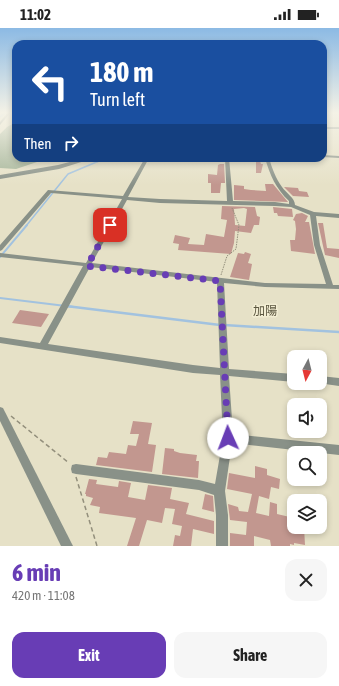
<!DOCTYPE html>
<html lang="en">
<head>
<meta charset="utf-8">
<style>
  :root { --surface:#fff; --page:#f6f6f6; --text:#222; --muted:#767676; --accent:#683db5 }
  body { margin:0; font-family:"Asap Condensed","Noto Sans JP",sans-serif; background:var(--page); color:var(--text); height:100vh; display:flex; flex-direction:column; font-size:15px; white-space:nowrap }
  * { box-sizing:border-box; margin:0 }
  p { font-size:13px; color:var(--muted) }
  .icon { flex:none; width:22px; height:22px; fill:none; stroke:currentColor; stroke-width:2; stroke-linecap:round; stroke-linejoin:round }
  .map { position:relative; height:518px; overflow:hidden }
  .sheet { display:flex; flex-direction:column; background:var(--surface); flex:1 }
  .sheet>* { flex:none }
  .guide { position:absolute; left:12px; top:12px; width:315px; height:122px; border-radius:12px; box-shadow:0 2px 6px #0003; background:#1a4fa0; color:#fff; overflow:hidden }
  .needle { width:26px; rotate:187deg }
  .tools { position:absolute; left:287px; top:322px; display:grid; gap:8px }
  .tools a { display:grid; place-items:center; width:40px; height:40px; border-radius:8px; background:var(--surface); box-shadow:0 2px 6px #0003; font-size:20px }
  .pin { position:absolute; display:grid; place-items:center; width:34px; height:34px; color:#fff; margin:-17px; border-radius:8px; box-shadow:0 2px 6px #0006 }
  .me { position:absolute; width:44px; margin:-22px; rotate:358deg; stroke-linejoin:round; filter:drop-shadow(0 0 3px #0008) }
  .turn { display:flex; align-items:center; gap:14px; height:84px; padding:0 12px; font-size:18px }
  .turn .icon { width:52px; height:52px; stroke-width:2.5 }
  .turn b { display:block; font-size:28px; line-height:34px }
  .then { display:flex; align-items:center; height:38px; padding:0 12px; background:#0003; gap:8px; font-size:15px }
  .round { display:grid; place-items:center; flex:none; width:42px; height:42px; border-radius:12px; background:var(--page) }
  .headline { display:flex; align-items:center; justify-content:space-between; height:68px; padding:0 12px }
  h1 { font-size:24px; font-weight:700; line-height:30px; color:var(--accent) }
  .primary-button { display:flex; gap:8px; margin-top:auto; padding:8px 12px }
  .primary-button a { flex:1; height:46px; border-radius:12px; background:var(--accent); color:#fff; font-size:16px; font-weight:700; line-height:46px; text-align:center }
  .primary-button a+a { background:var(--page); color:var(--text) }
  .status { display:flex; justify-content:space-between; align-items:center; height:28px; padding:0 20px; background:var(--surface); direction:ltr }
  .status svg { height:11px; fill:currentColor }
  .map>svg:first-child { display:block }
  .green { fill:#a4b498 }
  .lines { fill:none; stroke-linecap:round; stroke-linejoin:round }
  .stream-far3 { stroke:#a2c2df; stroke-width:1 }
  .stream-far2 { stroke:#a2c2df; stroke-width:1.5 }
  .stream-far1 { stroke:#a2c2df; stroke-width:2 }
  .stream { stroke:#a2c2df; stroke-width:2.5 }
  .river { fill:#a2c2df; fill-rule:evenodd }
  .building { fill:#c2978f; fill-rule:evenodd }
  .path-far1 { stroke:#938f7c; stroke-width:1; stroke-dasharray:1.5 1; stroke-linecap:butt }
  .path { stroke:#938f7c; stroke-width:1.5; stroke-dasharray:4.5 3; stroke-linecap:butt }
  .minor { fill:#899188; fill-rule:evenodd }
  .tertiary { fill:#899188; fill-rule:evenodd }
  .route { stroke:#683db5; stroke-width:7; stroke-dasharray:0 12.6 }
  .labels { text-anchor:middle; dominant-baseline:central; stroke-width:3; stroke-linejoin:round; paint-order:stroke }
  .quarter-label { font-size:12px; fill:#5b5640; stroke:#f3eed4 }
</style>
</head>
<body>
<div class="status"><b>11:02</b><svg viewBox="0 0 49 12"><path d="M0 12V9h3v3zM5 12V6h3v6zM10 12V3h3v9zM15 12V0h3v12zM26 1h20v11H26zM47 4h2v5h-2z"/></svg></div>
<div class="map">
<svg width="339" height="518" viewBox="0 0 339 518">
  <rect width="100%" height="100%" fill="#e6e1c7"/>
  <!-- green -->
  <path class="green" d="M16 94V130H49L16 141 0 140V106L7 99Z"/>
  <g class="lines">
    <!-- stream-far3 -->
    <path class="stream-far3" d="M97 134 107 130"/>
    <!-- stream-far2 -->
    <path class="stream-far2" d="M26 198 68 146 99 133"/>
    <!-- stream-far1 -->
    <g class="stream-far1">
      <path d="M0 229 27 197"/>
      <path d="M0 270 74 279"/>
    </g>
    <!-- stream -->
    <g class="stream">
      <path d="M66 278 220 297"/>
      <path d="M224 297 339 304"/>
    </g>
    <!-- river -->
    <path class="river" d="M8 84 0 90 1 84Z"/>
  </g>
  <!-- building -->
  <g class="building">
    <path d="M256 130H259L261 136H263L261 145H256Z"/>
    <path d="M220 136H224L225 155H221L220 165H211V155H208V146L217 147 218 137Z"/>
    <path d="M265 156H273L288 174 234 172V157L244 158V161L251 162 266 163Z"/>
    <path d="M284 159 298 160 299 163 307 164 309 169 293 168Z"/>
    <path d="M222 178 255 179 257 188 260 189 259 197H254L251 205 235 203 234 215 231 226 178 222 179 216 173 215 175 207 190 210 188 216 204 217 206 206 224 209 227 192 221 191ZM244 180 247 181 245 198 235 197 234 181Z"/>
    <path d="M273 179 292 181 293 189 278 188 277 185H274Z"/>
    <path d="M302 185 308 188 305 194H309L315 226 291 223 290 212H295L296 201 295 193 293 192 296 186Z"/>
    <path d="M318 195H323L327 220 339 221V230L325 227Z"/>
    <path d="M245 224 251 226 248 235 252 236 249 252 230 249 238 225 244 226Z"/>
    <path d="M20 282 49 286 41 299 12 295Z"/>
    <path d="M133 393 152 395 148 416 156 417 152 444 96 437 98 429 107 430 109 424 126 426 128 417 136 418 139 406H130Z"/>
    <path d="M165 420 174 421V423L180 425 197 427 196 433H199L198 450 162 446Z"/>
    <path d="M255 438 267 441V447L280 451 279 461 271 459 269 471 259 468 256 485 269 488 270 474 277 476V486L294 490V499H304L305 517 294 515V517L290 516V518H271L270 512 254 508V518H230V505L246 507 247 494 230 492 228 476 238 479 239 483 248 484 252 466 227 461 229 445 255 450Z"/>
    <path d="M89 451 97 452 96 456 118 459 119 453 131 455 128 469 145 472 148 457 172 460 170 471 189 475 186 486 214 493V506L193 501 191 518H173L175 507 180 508 182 498 172 496 175 481 165 480 162 495 147 492 139 518H127L136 490 99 485 100 479 90 477 93 470 86 468V466H85Z"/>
    <path d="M205 466 213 468 214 484 202 481Z"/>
  </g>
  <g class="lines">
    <!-- path-far1 -->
    <path class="path-far1" d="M221 247 227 228 236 221 239 197 232 180"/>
    <!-- path -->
    <g class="path">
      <path d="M11 388 69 435"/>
      <path d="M76 449 97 518"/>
    </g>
    <!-- minor -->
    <g class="minor">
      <path d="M8 84H11L0 97V94Z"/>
      <path d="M323 127 339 128V130L323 129Z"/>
      <path d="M145 130H149L128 169 160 171 227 173 225 130H229L233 173 275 174 289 176V173C276 161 270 147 265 130H269C272 140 276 151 282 159 286 165 295 170 295 177L314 184 339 186V190L316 188 320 217 333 257H339V261L265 259 224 255 229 341 294 346V354L229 348 233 406 339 417V427L232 415 225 463 228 487V518H216V487L214 467 199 462 76 446 72 445 71 441 72 437 76 436 199 452 215 456 223 410 220 347 193 345 0 315V309L40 315 83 238 0 229V225L86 235 122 171 51 165 2 222 0 223V217L48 162 123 168ZM127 172 160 175 275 178 291 179 310 187 314 217 326 256 265 255 92 235ZM90 239 217 254 220 340 193 337 48 316Z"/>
      <path d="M320 348 339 350V358L318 355H320Z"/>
      <path d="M0 379 3 380 73 518H61L0 393Z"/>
    </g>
    <!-- tertiary -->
    <g class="tertiary">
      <rect x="323" y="99" width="16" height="2"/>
      <path d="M85 130H94L59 141 0 151V147L58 137Z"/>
    </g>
  </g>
  <!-- sky -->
  <linearGradient id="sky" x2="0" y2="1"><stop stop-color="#8cbae4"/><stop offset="0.54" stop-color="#f4f2e6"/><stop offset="1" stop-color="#f4f2e6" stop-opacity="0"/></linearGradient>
  <rect width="339" height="157" fill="url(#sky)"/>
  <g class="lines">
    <!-- route -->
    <path class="route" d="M110 197 87 238 220 253 228 410"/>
  </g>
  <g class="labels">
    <!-- quarter labels -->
    <g class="quarter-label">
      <text x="265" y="283">加陽</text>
    </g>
  </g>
</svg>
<div class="tools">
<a><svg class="needle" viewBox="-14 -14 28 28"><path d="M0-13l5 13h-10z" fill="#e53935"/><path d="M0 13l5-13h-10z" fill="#767676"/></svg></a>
<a><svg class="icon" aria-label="sound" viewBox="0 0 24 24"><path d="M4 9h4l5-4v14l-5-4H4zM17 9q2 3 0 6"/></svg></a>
<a><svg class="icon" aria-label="search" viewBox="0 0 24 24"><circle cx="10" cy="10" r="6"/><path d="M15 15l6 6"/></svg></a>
<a><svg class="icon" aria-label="layers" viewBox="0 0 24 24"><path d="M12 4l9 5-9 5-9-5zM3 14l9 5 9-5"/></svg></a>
</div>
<div class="pin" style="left:110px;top:197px;background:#d93025"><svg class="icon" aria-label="arrive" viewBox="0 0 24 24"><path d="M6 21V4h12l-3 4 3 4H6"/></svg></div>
<svg class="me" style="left:228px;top:410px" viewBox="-20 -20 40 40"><circle r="19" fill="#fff"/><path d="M0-13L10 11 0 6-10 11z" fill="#683db5"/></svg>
<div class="guide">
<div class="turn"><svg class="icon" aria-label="left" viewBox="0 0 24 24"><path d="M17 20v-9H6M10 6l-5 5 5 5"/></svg><div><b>180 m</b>Turn left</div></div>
<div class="then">Then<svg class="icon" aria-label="right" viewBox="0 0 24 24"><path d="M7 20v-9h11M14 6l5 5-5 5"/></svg></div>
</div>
</div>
<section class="sheet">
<div class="headline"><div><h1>6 min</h1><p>420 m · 11:08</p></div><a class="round"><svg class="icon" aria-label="close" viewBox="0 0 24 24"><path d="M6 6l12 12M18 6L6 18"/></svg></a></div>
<div class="primary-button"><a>Exit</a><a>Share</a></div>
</section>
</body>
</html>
